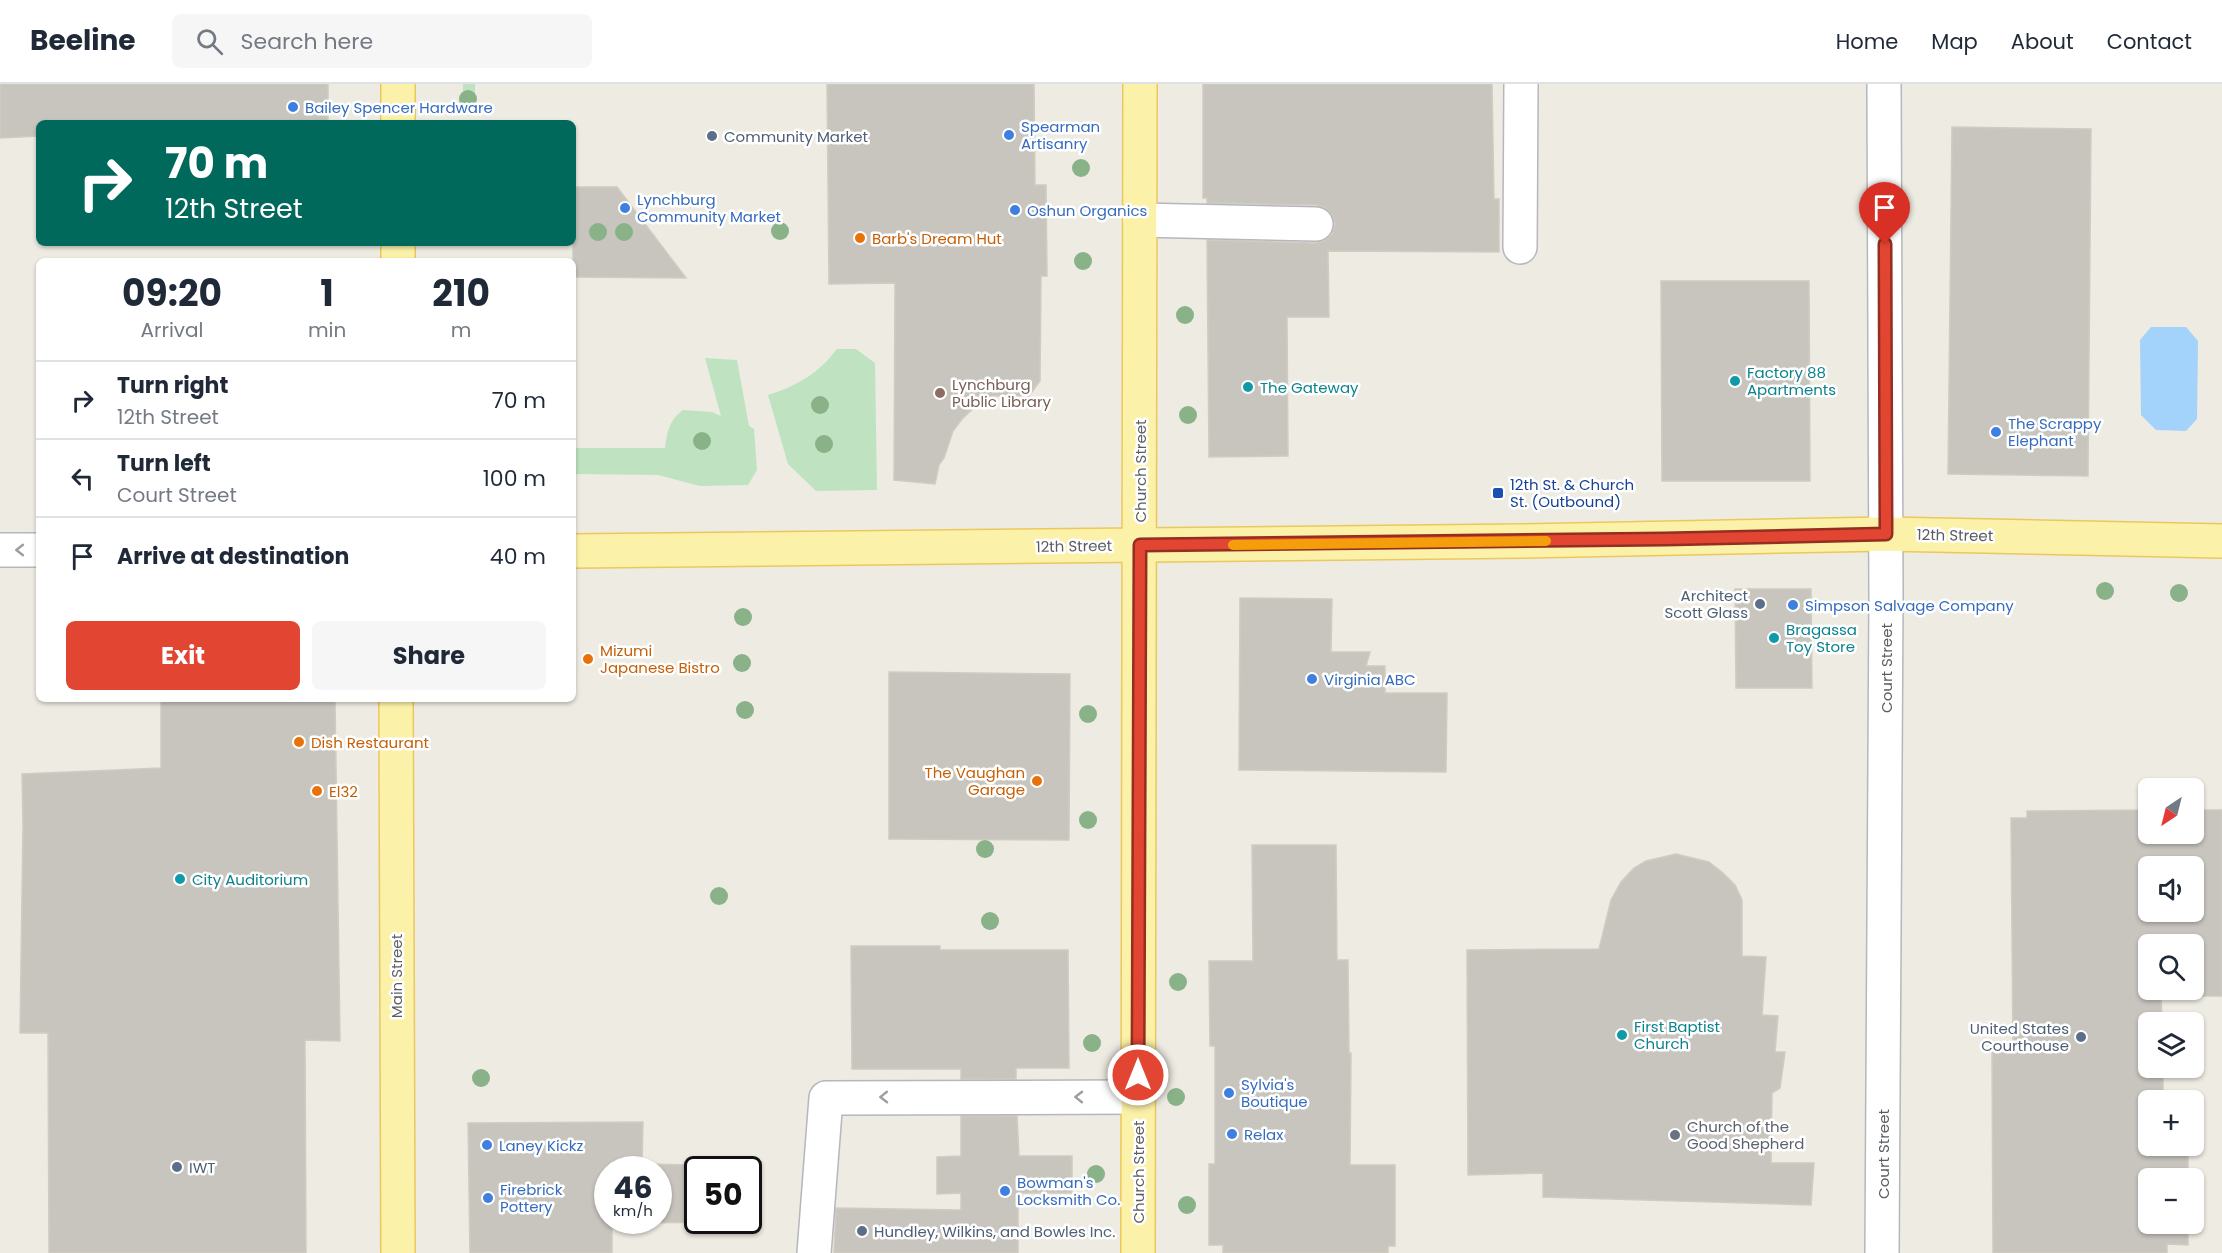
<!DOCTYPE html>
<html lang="en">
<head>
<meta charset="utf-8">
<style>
  :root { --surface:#fff; --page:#f6f6f7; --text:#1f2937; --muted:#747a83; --line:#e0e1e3; --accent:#e24633 }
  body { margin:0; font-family:Poppins,sans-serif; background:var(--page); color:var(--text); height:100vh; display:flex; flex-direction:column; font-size:22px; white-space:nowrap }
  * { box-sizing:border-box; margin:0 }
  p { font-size:20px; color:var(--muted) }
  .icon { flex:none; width:33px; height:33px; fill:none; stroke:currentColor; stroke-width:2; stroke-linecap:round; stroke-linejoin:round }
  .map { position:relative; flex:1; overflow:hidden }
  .details { position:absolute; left:36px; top:174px; width:540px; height:444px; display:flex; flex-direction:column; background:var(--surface); border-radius:9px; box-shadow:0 2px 4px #0004 }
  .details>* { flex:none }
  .guide { position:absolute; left:36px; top:36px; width:540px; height:126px; border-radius:9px; box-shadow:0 2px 4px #0004; background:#00695c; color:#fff; overflow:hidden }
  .needle { width:39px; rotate:215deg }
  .controls { position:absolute; left:2138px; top:694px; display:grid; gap:12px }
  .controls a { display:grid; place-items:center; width:66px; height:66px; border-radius:9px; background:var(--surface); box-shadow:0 2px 4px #0004; font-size:30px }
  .speed { position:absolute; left:594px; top:1072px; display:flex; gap:12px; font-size:30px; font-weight:700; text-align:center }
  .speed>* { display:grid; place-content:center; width:78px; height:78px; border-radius:50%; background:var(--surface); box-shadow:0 2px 4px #0004; line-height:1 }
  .speed small { font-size:15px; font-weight:400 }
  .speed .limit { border:3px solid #111; border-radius:9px; background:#fff; color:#111 }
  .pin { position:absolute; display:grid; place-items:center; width:51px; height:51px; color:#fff; margin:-62px -26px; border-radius:50% 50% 50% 0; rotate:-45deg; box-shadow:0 0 6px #0007 }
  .pin .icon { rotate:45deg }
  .me { position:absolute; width:66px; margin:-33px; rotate:0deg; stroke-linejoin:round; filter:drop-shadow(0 0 4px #0008) }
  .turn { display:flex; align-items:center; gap:21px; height:126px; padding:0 30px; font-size:27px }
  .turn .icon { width:78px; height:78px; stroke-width:2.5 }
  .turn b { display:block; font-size:42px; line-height:51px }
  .eta { display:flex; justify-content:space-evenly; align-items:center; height:102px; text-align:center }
  .eta b { font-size:36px; font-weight:700; line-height:42px }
  .primary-button { display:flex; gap:12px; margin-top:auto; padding:12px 30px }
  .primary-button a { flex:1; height:69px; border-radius:9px; background:var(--accent); color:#fff; font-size:24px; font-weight:700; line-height:69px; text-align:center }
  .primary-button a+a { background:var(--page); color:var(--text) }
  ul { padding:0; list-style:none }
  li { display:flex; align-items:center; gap:18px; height:78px; padding:0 30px; border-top:2px solid var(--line) }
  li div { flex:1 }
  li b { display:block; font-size:22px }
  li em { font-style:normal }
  header { display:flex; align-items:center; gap:36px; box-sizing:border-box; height:84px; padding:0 30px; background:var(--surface); border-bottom:2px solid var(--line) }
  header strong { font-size:28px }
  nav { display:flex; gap:33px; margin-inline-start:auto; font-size:21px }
  .search { width:420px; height:54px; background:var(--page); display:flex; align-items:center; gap:15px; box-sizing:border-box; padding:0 21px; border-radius:9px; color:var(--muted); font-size:22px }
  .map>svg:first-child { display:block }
  .green { fill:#bfe3c0 }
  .water { fill:#a3d2fb }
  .building { fill:#c8c5bf; stroke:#d1ccc1; stroke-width:1.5; fill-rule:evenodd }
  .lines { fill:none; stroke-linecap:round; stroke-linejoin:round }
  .minor-casing { stroke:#b5b7bc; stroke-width:36 }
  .major-casing { stroke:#ebc85c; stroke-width:36 }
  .minor { stroke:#fff; stroke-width:33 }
  .major { stroke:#fcf1a8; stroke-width:33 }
  .tree { fill:#89b288 }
  .oneway { stroke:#9c9ea1 }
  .route-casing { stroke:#932e21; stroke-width:15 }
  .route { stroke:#e24633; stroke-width:10 }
  .slow { stroke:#f59e0b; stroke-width:10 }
  .shop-dot { fill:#3f7fe0; stroke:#fff; stroke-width:2 }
  .service-dot { fill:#5c6f8a; stroke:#fff; stroke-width:2 }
  .food-dot { fill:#e8710a; stroke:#fff; stroke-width:2 }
  .culture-dot { fill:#0f9aa8; stroke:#fff; stroke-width:2 }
  .education-dot { fill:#8d6e63; stroke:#fff; stroke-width:2 }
  .transit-dot { fill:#1a4fb4; stroke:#fff; stroke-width:2 }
  .worship-dot { fill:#6b7280; stroke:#fff; stroke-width:2 }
  .labels { text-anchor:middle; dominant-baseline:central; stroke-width:5; stroke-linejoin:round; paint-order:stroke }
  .shop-label { font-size:15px; fill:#366cbe; stroke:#fff; text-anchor:start }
  .service-label { font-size:15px; fill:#4e5e75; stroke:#fff; text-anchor:start }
  .food-label { font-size:15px; fill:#c56008; stroke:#fff; text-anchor:start }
  .culture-label { font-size:15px; fill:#0d838f; stroke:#fff; text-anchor:start }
  .education-label { font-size:15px; fill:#785e54; stroke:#fff; text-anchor:start }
  .street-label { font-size:15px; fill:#5a5e62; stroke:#fff }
  .transit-label { font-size:15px; fill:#164399; stroke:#fff; text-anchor:start }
  .worship-label { font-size:15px; fill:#5b616d; stroke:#fff; text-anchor:start }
</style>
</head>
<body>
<header>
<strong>Beeline</strong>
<div class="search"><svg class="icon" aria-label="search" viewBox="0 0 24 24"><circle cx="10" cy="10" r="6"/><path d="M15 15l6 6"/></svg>Search here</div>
<nav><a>Home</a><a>Map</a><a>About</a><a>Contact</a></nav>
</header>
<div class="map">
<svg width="2222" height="1169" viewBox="0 0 2222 1169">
  <rect width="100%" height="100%" fill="#edebe2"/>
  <!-- green -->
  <g class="green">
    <rect x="463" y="0" width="12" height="20"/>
    <path d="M837 265H856L875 279 877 406 816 407 788 380 768 311C797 302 819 289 837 265Z"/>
    <path d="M705 274 737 276 749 342 754 345 757 386 748 401 700 402 658 391 573 390V364H665C667 349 669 336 683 326L712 328 721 332Z"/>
  </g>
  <!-- water -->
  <path class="water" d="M2151 243H2186L2198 257 2197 335 2186 347 2156 346 2141 331 2140 256Z"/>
  <!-- building -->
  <g class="building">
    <path d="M0 0H328V39H39V52L0 54Z"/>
    <path d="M827 0H1034L1035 101H1046L1047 192H1041L1040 297 1029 312H994L981 317 962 335 953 347 944 374 939 381 935 400 894 396 895 199 829 200Z"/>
    <path d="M1203 0H1492L1494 115H1499V168L1328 167 1329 233H1287L1288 372 1209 373 1207 156 1316 159 1325 156 1332 150 1335 140 1332 131 1325 124 1317 121 1207 119V114H1203Z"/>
    <path d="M1952 43 2091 45 2088 392 1948 390Z"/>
    <path d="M573 103H617L686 194 573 193Z"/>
    <path d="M1661 197H1809L1810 397H1662Z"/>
    <path d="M1735 505H1811L1812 604H1736Z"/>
    <path d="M1240 514 1332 515 1331 568H1370L1366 582H1385V609H1447L1446 688 1239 686Z"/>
    <path d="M889 588 1070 590 1069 756 889 755Z"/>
    <path d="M161 615H335L340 957 305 956 306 1169H49L48 949H20L23 742 22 690 161 684Z"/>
    <path d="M2148 726V750H2193V726H2222V912H2161L2162 939H2148V984H2163V1017H2148V1062H2188V1095H2148V1140H2188V1161L2167 1160V1169H1993L1992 967H2013L2011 734H2027V727ZM2148 783H2193V828H2148ZM2148 861H2193V906H2148Z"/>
    <path d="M1252 761H1336L1337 876H1348L1349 969H1351L1350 1081H1395V1162H1388V1169H1223V1161H1209V1080H1215V962H1210L1209 877H1253Z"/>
    <path d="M1676 770 1709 778 1723 789 1735 801 1742 816V872L1766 873 1762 931 1778 932 1775 968H1785L1780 1004 1772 1009 1771 1079H1814L1811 1121 1543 1113V1089L1468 1091 1467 866 1599 865 1611 816 1621 798 1634 784 1646 777Z"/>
    <path d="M851 862H940V866H1068L1069 984H1016V995H961V985H852Z"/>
    <path d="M961 1032H1017L1019 1072H1072V1109H1018V1169H834L836 1124 961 1126V1109L937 1110V1073L961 1072Z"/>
    <path d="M643 1038 642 1080 743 1082V1086H698V1137L744 1138 612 1139V1169H470L468 1039ZM608 1086H658V1137H608Z"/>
  </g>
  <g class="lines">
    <defs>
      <g id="minor">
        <path d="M1140 136 1316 140"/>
        <path d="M1520 163 1521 0"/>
        <path d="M0 466H39"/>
        <path d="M814 1169 826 1014 1138 1013"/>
        <path d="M1882 1169 1886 514 1884 0"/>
      </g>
      <g id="major">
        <path d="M398 0V39"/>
        <path d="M398 159V177"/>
        <path d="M573 467 1523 457 1886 450 2222 457"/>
        <path d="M396 615 398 1169"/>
        <path d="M1138 1169 1140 0"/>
      </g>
    </defs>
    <!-- minor casing -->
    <use href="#minor" class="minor-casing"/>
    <!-- major casing -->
    <use href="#major" class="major-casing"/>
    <!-- minor -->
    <use href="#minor" class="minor"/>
    <!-- major -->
    <use href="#major" class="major"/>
  </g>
  <!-- trees -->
  <g class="tree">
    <circle cx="468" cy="15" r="9"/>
    <circle cx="1081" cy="84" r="9"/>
    <circle cx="780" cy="147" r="9"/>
    <circle cx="598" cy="148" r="9"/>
    <circle cx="624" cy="148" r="9"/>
    <circle cx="1083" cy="177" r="9"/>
    <circle cx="1185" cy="231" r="9"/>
    <circle cx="820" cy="321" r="9"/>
    <circle cx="1188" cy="331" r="9"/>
    <circle cx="702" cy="357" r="9"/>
    <circle cx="824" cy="360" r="9"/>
    <circle cx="2105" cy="507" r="9"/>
    <circle cx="2179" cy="509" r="9"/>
    <circle cx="743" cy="533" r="9"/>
    <circle cx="742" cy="579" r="9"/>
    <circle cx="745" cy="626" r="9"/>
    <circle cx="1088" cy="630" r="9"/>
    <circle cx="1088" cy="736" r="9"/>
    <circle cx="985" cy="765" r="9"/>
    <circle cx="719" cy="812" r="9"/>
    <circle cx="990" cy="837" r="9"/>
    <circle cx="1178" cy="898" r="9"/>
    <circle cx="1092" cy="959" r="9"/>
    <circle cx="481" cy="994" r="9"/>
    <circle cx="1176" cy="1013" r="9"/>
    <circle cx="1096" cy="1090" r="9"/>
    <circle cx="1187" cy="1121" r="9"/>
  </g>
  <!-- one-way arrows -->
  <defs><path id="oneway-chevron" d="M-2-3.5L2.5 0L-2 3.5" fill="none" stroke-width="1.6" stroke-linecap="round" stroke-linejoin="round" transform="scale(1.5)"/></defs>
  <g class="oneway">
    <use href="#oneway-chevron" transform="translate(20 466) rotate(-180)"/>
    <use href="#oneway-chevron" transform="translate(884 1013) rotate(179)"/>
    <use href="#oneway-chevron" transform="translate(1079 1013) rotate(-179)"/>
  </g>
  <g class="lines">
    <defs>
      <path id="route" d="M1138 991 1140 461 1665 455 1886 450 1885 160"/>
    </defs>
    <!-- route casing -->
    <use href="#route" class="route-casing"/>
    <!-- route -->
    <use href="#route" class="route"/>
    <!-- slow -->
    <path class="slow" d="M1233 461 1546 457"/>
  </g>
  <!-- markers -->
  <g class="shop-dot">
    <circle cx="293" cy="23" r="6"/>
    <circle cx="1009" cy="51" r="6"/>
    <circle cx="625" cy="124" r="6"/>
    <circle cx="1015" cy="126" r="6"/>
    <circle cx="1996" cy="348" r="6"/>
    <circle cx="1793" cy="521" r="6"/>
    <circle cx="1312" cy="595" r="6"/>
    <circle cx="1229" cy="1009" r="6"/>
    <circle cx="1232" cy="1050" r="6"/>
    <circle cx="487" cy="1061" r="6"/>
    <circle cx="1005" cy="1107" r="6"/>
    <circle cx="488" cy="1114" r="6"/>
  </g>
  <g class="service-dot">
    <circle cx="712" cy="52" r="6"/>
    <circle cx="1760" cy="520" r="6"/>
    <circle cx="2081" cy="953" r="6"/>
    <circle cx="177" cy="1083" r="6"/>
    <circle cx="862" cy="1147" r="6"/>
  </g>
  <g class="food-dot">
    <circle cx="860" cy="154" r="6"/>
    <circle cx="588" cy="575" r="6"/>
    <circle cx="299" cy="658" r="6"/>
    <circle cx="1037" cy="697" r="6"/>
    <circle cx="317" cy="707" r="6"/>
  </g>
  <g class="culture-dot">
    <circle cx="1735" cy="297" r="6"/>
    <circle cx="1248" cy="303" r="6"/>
    <circle cx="1774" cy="554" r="6"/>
    <circle cx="180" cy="795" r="6"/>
    <circle cx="1622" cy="951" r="6"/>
  </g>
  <circle class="education-dot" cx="940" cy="309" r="6"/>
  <rect class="transit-dot" x="1492" y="403" width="12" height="12" rx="3"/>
  <circle class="worship-dot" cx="1675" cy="1051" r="6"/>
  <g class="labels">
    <!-- shop labels -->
    <g class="shop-label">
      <text x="305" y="23">Bailey Spencer Hardware</text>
      <text x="1021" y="42">Spearman<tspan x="1021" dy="17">Artisanry</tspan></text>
      <text x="637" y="115">Lynchburg<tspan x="637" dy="17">Community Market</tspan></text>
      <text x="1027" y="126">Oshun Organics</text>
      <text x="2008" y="339">The Scrappy<tspan x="2008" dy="17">Elephant</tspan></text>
      <text x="1805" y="521">Simpson Salvage Company</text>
      <text x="1324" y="595">Virginia ABC</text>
      <text x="1241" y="1000">Sylvia's<tspan x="1241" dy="17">Boutique</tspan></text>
      <text x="1244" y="1050">Relax</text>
      <text x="499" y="1061">Laney Kickz</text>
      <text x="1017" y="1098">Bowman's<tspan x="1017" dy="17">Locksmith Co.</tspan></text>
      <text x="500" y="1105">Firebrick<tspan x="500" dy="17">Pottery</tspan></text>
    </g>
    <!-- service labels -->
    <g class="service-label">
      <text x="724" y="52">Community Market</text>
      <text x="1748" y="511" text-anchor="end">Architect<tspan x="1748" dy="17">Scott Glass</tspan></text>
      <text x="2069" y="944" text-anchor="end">United States<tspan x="2069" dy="17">Courthouse</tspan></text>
      <text x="189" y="1083">IWT</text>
      <text x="874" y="1147">Hundley, Wilkins, and Bowles Inc.</text>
    </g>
    <!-- food labels -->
    <g class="food-label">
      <text x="872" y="154">Barb's Dream Hut</text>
      <text x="600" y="566">Mizumi<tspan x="600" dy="17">Japanese Bistro</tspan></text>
      <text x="311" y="658">Dish Restaurant</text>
      <text x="1025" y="688" text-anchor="end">The Vaughan<tspan x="1025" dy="17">Garage</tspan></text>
      <text x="329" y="707">El32</text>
    </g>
    <!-- culture labels -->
    <g class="culture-label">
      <text x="1747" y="288">Factory 88<tspan x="1747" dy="17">Apartments</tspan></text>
      <text x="1260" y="303">The Gateway</text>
      <text x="1786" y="545">Bragassa<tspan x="1786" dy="17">Toy Store</tspan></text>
      <text x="192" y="795">City Auditorium</text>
      <text x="1634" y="942">First Baptist<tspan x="1634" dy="17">Church</tspan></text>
    </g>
    <!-- education labels -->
    <g class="education-label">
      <text x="952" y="300">Lynchburg<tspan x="952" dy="17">Public Library</tspan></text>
    </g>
    <!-- street labels -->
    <g class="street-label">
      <text transform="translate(1140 387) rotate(-90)">Church Street</text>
      <text transform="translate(1955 451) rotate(1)">12th Street</text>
      <text transform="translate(1074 462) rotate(-1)">12th Street</text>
      <text transform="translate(1886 584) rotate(-90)">Court Street</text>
      <text transform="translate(396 892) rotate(-90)">Main Street</text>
      <text transform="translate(1883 1070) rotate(-90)">Court Street</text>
      <text transform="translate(1138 1088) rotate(-90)">Church Street</text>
    </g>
    <!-- transit labels -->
    <g class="transit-label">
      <text x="1510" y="400">12th St. &amp; Church<tspan x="1510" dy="17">St. (Outbound)</tspan></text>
    </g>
    <!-- worship labels -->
    <g class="worship-label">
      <text x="1687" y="1042">Church of the<tspan x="1687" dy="17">Good Shepherd</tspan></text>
    </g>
  </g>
</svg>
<div class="controls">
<a><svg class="needle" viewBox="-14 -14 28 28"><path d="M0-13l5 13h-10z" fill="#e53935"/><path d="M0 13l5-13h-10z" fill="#747a83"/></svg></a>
<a><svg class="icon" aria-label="sound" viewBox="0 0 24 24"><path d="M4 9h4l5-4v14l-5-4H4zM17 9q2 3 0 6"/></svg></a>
<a><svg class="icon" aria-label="search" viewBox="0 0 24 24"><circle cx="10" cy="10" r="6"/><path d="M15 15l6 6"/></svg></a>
<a><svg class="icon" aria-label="layers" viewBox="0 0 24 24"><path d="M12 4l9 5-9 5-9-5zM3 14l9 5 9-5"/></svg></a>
<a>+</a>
<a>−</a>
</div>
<div class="speed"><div>46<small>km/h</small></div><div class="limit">50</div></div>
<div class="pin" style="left:1885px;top:160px;background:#d93025"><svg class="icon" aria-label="arrive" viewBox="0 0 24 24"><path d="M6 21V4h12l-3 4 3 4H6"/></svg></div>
<svg class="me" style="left:1138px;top:991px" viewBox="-20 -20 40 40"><circle r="17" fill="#e24633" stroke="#fff" stroke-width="3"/><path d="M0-11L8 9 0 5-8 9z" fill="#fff"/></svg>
<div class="guide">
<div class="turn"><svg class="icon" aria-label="right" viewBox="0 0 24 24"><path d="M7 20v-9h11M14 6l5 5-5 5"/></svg><div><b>70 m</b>12th Street</div></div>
</div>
<section class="details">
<div class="eta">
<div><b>09:20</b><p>Arrival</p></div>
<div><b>1</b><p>min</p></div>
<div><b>210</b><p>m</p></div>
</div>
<ul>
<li><svg class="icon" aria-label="right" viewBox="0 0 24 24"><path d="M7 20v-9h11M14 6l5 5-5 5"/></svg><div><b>Turn right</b><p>12th Street</p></div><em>70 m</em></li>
<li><svg class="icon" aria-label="left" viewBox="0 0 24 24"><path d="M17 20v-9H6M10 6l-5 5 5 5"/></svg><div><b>Turn left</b><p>Court Street</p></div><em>100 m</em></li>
<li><svg class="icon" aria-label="arrive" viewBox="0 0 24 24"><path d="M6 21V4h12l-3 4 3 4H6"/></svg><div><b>Arrive at destination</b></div><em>40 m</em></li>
</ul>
<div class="primary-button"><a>Exit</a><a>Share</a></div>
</section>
</div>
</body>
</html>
